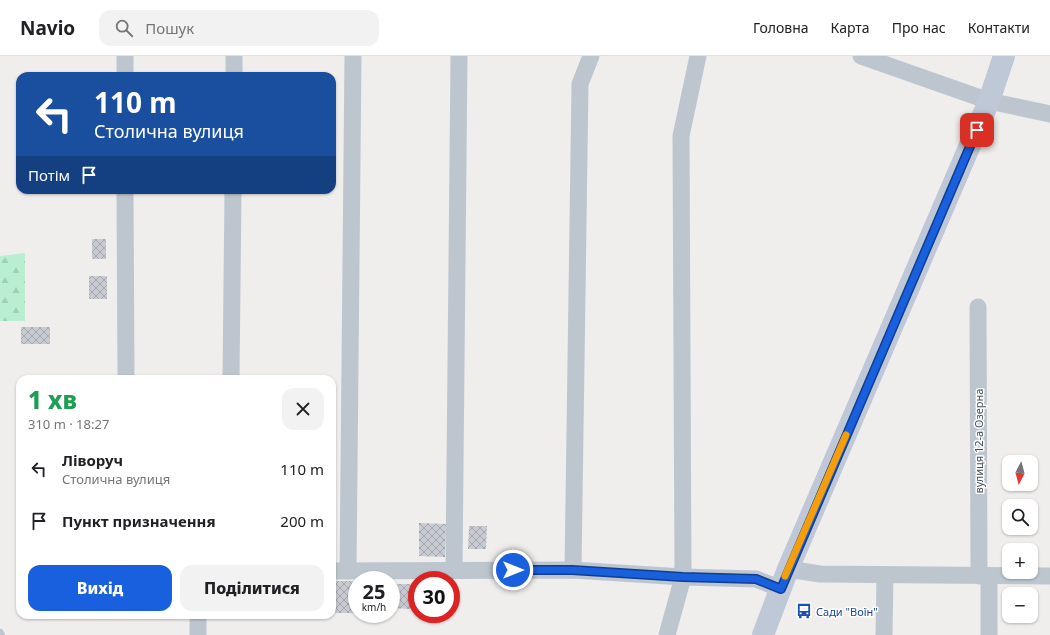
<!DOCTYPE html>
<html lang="uk">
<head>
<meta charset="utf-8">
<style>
  :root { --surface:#fff; --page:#f2f2f2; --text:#202124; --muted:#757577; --line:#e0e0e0; --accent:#1860de }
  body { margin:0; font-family:"Noto Sans",sans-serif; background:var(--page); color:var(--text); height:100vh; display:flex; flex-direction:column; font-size:15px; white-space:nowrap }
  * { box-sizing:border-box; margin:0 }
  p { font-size:13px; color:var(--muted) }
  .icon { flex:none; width:22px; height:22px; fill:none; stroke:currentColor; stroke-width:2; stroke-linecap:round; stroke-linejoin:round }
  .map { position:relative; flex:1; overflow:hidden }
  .panel { position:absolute; left:16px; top:319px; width:320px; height:244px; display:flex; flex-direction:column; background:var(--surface); border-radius:12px; box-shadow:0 1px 3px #0004 }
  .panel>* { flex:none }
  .hud { position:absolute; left:16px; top:16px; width:320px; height:122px; border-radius:12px; box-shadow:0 1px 3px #0004; background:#1a4fa0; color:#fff; overflow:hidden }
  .needle { width:26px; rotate:186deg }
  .buttons { position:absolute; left:1002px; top:399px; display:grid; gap:8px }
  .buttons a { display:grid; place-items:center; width:36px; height:36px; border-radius:8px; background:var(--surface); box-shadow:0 1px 3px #0004; font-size:20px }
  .speed { position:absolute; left:348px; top:515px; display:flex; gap:8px; font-size:20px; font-weight:700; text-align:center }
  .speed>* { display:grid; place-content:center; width:52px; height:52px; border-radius:50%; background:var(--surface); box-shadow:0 1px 3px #0004; line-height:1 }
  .speed small { font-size:10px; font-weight:400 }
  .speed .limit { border:6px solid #d22; background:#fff; color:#111 }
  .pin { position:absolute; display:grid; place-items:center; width:34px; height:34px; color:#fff; margin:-17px; border-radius:8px; box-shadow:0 2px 6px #0006 }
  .me { position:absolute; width:44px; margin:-22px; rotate:90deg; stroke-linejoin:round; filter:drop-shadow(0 0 3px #0008) }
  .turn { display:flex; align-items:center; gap:14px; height:84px; padding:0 12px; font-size:18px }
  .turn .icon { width:52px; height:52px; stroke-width:2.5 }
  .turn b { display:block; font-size:28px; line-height:34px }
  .then { display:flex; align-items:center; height:38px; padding:0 12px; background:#0003; gap:8px; font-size:15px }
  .round { display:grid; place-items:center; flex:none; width:42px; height:42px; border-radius:12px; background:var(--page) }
  .head { display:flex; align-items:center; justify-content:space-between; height:68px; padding:0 12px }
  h1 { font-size:24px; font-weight:800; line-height:30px; color:#1e9e55 }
  .cta { display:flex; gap:8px; margin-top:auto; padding:8px 12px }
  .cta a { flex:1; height:46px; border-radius:12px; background:var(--accent); color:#fff; font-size:16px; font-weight:800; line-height:46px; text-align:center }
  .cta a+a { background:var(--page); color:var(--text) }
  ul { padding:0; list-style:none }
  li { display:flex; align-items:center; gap:12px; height:52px; padding:0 12px }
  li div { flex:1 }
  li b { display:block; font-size:15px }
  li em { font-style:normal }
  header { display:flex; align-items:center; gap:24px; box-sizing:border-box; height:56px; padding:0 20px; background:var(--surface); border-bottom:1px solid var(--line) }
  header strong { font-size:19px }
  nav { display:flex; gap:22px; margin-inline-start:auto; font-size:14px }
  .search { width:280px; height:36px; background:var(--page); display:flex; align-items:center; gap:10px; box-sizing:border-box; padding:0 14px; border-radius:12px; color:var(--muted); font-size:15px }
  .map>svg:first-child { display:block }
  .forest { fill:url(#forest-firs) }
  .building { fill:url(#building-cross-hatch) }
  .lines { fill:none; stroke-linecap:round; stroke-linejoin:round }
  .service { stroke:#bdc6cf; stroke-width:8 }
  .minor { stroke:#bdc6cf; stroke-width:17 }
  .secondary { stroke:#bfc8d6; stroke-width:22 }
  .route-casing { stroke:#103e90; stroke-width:10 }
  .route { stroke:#1860de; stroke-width:7 }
  .slow { stroke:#f59e0b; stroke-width:7 }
  .labels { text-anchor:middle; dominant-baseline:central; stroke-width:3; stroke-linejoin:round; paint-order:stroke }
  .street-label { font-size:11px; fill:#454f5a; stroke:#fff }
  .transit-label { font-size:11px; fill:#164399; stroke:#fff; text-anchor:start }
</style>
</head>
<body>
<header>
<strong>Navio</strong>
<div class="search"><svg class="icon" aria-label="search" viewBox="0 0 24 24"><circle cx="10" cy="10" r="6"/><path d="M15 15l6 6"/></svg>Пошук</div>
<nav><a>Головна</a><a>Карта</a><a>Про нас</a><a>Контакти</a></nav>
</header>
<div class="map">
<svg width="1050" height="579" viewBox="0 0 1050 579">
  <defs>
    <pattern id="forest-firs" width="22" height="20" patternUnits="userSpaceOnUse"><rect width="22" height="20" fill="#baeed2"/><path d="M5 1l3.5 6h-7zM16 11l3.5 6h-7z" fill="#a1ceb7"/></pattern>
    <pattern id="building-cross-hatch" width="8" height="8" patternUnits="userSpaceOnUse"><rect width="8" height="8" fill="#c9cbd3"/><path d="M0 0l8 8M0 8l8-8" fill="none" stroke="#a5a7ae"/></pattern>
  </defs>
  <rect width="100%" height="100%" fill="#f0eded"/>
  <!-- forest -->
  <path class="forest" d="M25 197V265H0V200Z"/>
  <!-- building -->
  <g class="building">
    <rect x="92" y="183" width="14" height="20"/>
    <rect x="89" y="220" width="18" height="23"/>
    <rect x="21" y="271" width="29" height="17"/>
    <path d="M419 467 446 468 445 501 419 500Z"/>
    <path d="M469 470H487L486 493H468Z"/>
    <path d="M336 525H357V557H335Z"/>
    <path d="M392 528H411L410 553 391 552Z"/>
  </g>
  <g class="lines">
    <!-- service -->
    <path class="service" d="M0 577 1 579"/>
    <!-- minor -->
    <g class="minor">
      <path d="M125 0V20"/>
      <path d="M861 0 989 45 1050 58"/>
      <path d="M234 20V0"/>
      <path d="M125 134 126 323"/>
      <path d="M978 251 979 520"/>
      <path d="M231 323 233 134"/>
      <path d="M788 513 820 518 1050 520"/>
      <path d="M454 514 459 0"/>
      <path d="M573 514 580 28 591 0"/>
      <path d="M332 515 573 514 683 521 756 523 781 533"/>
      <path d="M348 515 353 0"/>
      <path d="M198 559V579"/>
      <path d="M667 579 683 521 681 80 698 0"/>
      <path d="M884 579 885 519"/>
      <path d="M989 579V521"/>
    </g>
    <!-- secondary -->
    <path class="secondary" d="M763 579 788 513 989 45 1004 0"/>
  </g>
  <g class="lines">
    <defs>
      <path id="route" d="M513 514H572L683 521 756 523 781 533 977 74"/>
    </defs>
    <!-- route casing -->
    <use href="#route" class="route-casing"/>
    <!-- route -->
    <use href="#route" class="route"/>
    <!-- slow -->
    <path class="slow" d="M785 520 846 379"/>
  </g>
  <!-- icons -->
  <defs>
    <symbol id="bus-bare" viewBox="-9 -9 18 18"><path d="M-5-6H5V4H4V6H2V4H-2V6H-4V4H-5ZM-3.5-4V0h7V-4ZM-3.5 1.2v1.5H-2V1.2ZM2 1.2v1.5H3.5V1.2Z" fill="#1a4fb4" stroke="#fff" stroke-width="2.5" paint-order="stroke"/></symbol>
  </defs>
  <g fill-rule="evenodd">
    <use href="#bus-bare" x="793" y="544" width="22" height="22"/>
  </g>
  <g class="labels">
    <!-- street labels -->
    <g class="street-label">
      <text transform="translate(978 385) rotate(-90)">вулиця 12-а Озерна</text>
    </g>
    <!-- transit labels -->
    <g class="transit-label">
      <text x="816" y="555">Сади "Воїн"</text>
    </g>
  </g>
</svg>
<div class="buttons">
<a><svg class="needle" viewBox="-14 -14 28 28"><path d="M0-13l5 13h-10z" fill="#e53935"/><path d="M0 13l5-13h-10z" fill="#757577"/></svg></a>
<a><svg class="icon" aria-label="search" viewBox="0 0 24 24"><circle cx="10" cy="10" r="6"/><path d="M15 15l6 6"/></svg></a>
<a>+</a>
<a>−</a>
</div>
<div class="speed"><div>25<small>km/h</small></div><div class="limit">30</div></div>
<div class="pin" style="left:977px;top:74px;background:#d93025"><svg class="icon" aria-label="arrive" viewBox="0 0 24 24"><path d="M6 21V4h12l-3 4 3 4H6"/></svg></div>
<svg class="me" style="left:513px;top:514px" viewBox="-20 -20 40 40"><circle r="17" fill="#1860de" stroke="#fff" stroke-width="3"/><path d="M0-11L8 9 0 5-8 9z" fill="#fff"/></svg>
<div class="hud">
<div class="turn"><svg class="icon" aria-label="left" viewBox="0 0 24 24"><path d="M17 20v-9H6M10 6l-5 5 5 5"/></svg><div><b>110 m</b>Столична вулиця</div></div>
<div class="then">Потім<svg class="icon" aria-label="arrive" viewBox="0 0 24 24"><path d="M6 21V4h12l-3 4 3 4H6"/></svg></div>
</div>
<section class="panel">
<div class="head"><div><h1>1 хв</h1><p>310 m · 18:27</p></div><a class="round"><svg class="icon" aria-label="close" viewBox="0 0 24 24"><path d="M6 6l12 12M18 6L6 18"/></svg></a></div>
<ul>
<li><svg class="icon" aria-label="left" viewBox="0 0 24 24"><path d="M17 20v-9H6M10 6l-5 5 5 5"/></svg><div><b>Ліворуч</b><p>Столична вулиця</p></div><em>110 m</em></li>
<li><svg class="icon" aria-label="arrive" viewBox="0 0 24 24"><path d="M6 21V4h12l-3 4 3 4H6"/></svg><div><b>Пункт призначення</b></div><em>200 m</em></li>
</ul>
<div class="cta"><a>Вихід</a><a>Поділитися</a></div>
</section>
</div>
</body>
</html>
